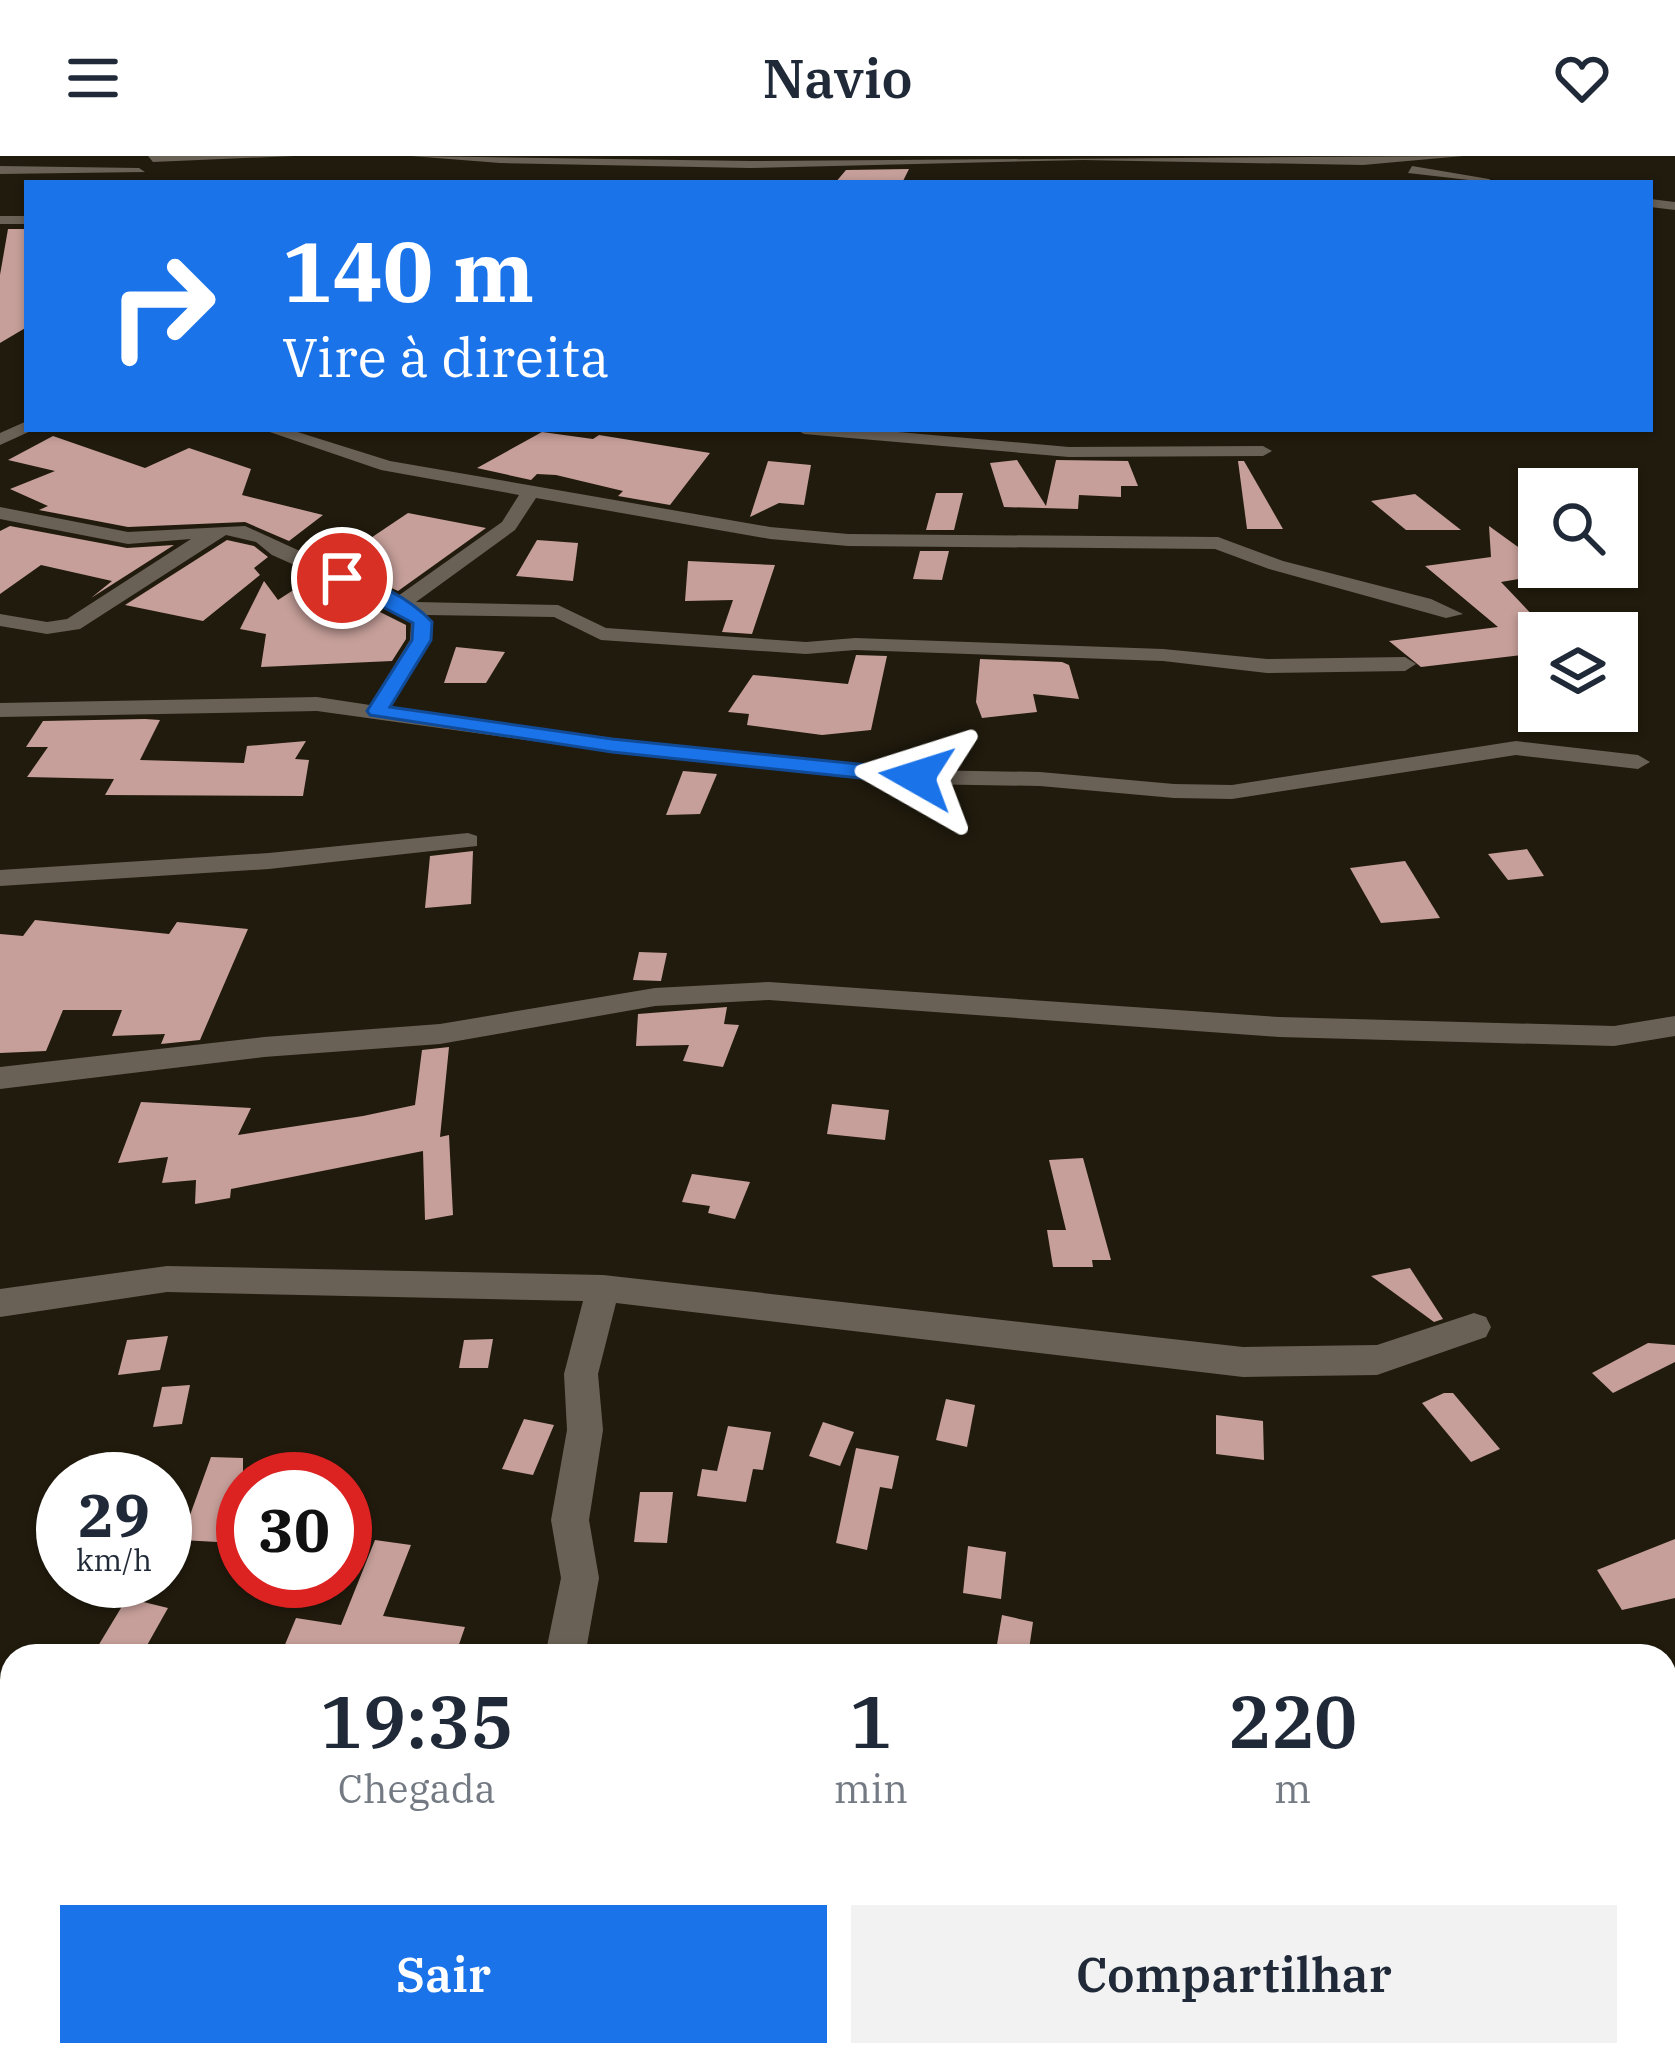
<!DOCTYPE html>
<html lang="pt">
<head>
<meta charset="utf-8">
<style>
  :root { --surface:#fff; --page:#f2f2f3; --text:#1f2937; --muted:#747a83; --accent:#1a73e8 }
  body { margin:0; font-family:"IBM Plex Serif",serif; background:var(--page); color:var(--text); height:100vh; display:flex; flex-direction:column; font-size:45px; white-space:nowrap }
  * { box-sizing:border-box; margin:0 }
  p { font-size:39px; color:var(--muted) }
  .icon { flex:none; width:66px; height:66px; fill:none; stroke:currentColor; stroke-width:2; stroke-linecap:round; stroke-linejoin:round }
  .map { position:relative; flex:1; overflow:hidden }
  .drawer { position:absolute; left:0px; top:1488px; width:1677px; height:423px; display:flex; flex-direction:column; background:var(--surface); border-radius:36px 36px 0 0; box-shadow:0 3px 9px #0004 }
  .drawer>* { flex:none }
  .guide { position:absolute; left:24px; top:24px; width:1629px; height:252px; border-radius:0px; box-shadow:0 3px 9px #0004; background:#1a73e8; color:#fff; overflow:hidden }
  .fabs { position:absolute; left:1518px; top:312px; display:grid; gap:24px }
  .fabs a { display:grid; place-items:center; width:120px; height:120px; border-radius:0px; background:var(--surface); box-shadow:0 3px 9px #0004; font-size:60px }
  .speed { position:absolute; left:36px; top:1296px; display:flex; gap:24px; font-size:60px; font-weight:700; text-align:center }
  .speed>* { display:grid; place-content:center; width:156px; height:156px; border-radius:50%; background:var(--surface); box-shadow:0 3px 9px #0004; line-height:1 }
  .speed small { font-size:30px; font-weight:400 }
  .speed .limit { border:18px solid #d22; background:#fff; color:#111 }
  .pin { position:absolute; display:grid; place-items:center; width:102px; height:102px; color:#fff; margin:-51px; border:6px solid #fff; border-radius:50%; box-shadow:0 3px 12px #0007 }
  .me { position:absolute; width:132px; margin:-66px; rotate:276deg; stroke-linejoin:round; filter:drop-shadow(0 0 9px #0008) }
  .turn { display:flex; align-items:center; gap:42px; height:252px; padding:0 60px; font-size:54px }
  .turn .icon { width:156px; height:156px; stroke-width:2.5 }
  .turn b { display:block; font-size:84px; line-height:102px }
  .eta { display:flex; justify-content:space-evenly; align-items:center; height:204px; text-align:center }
  .eta b { font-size:72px; font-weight:600; line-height:84px }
  .cta { display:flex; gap:24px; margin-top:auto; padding:24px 60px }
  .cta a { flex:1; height:138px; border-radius:0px; background:var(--accent); color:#fff; font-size:48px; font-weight:600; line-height:138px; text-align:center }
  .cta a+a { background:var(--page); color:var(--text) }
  header { display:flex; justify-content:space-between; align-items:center; height:156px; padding:0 60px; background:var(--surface); font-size:54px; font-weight:600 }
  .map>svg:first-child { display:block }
  .building { fill:#c69f9a }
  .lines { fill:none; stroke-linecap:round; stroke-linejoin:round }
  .street { fill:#6a6156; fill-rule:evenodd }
  .route { fill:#1a73e8; stroke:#114b97; stroke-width:3 }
</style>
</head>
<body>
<header><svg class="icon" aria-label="menu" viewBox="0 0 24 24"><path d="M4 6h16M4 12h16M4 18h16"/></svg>Navio<svg class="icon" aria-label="heart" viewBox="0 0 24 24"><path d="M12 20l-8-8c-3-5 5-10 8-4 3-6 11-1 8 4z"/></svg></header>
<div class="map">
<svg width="1675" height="1910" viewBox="0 0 1675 1910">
  <rect width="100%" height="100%" fill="#211b0d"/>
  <!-- building -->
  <g class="building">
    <path d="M909 13 902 27H835L846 14Z"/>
    <path d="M8 73H27V171L0 187V119Z"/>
    <path d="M542 276 593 283 599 279 710 297 670 349 618 340 623 335 556 319 537 318 531 324 477 312Z"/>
    <path d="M53 280 145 312 189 292 251 313 242 339 323 359 289 385 245 366 128 371 39 354 48 350 10 333 55 315 8 304Z"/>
    <path d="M1017 304 1046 350 1056 304 1128 305 1138 330H1121V341L1079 339 1078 353 1004 351 990 307Z"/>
    <path d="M768 305 811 309 804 349 779 347 750 361Z"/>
    <path d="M1238 305H1244L1283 373H1247Z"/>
    <path d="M936 337H963L954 374H926Z"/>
    <path d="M1415 338 1461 374H1406L1371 345Z"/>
    <path d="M408 357 486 372 398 435 335 406Z"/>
    <path d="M10 370 127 392 174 389 91 442 112 425 41 409 0 438V375Z"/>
    <path d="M1489 370 1525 396 1539 394V411H1552L1554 417 1501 426 1539 466V505L1531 498 1421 511 1389 485 1498 471 1425 410 1491 401Z"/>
    <path d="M227 384 254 390 268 401 254 412 260 419 203 465 125 449Z"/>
    <path d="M537 384 578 387 573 425 516 420Z"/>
    <path d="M920 395H949L942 424 913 423Z"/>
    <path d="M688 405 775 409 752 478 722 476 733 444 685 445Z"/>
    <path d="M312 422 406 469V483L392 505 261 511 266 478 240 473 264 425 278 444Z"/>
    <path d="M456 491 505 496 486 527H444Z"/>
    <path d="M856 499 887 500 871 574 822 579 747 569 749 558 728 556 753 519 848 528Z"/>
    <path d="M980 503 1062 506 1069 509 1079 543 1033 538 1037 556 982 562 976 546Z"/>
    <path d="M145 563 160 564 140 604 244 607 247 590 306 585 295 603 309 604 303 640 105 639 114 623 27 621 48 591H26L43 565Z"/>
    <path d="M683 615 717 618 700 658 666 659Z"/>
    <path d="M1527 693 1544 720 1508 724 1488 698Z"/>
    <path d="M473 695 471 748 425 752 430 700Z"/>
    <path d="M1405 705 1440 762 1381 767 1350 712Z"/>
    <path d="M35 764 169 778 177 766 248 773 200 884 161 888 165 878 112 880 122 854H63L46 895 0 897V778L23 780Z"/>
    <path d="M639 796 667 797 661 825 633 824Z"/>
    <path d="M727 851 724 868 739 869 723 911 683 905 689 889 636 890 638 858Z"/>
    <path d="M449 891 440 981 449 979 453 1059 425 1064 423 995 231 1033 230 1042 195 1048 196 1024 162 1027 168 1001 118 1007 141 946 251 952 238 979 363 960 415 949 422 894Z"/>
    <path d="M832 948 889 954 885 984 827 978Z"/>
    <path d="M1083 1002 1111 1104H1092L1093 1111H1053L1047 1074H1066L1049 1004Z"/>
    <path d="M692 1018 750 1026 735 1063 708 1057 710 1050 682 1046Z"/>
    <path d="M1410 1112 1443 1163 1434 1166 1371 1120Z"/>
    <path d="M168 1180 160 1214 118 1219 127 1184Z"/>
    <path d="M493 1183 488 1212H459L464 1184Z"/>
    <path d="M1648 1187 1675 1189V1206L1613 1237 1592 1217Z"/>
    <path d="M190 1229 182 1268 153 1271 162 1231Z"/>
    <path d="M1444 1237H1453L1500 1293 1471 1306 1422 1247Z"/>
    <path d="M946 1243 975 1249 967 1291 936 1284Z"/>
    <path d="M1216 1259 1263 1265 1264 1304 1216 1298Z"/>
    <path d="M524 1263 554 1269 533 1319 502 1313Z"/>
    <path d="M823 1266 854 1276 840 1310 809 1300Z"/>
    <path d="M728 1270 771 1276 763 1314 753 1313 746 1346 697 1340 702 1313 717 1315Z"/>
    <path d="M856 1292 899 1300 892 1333 880 1331 867 1394 836 1387Z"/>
    <path d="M211 1301 243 1302V1369L236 1387 181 1384Z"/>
    <path d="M640 1336H673L667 1387 634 1386Z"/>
    <path d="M1675 1383V1442L1622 1454 1597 1414Z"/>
    <path d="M375 1384 411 1389 383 1460 465 1471 455 1500H342L284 1491 296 1462 341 1469Z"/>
    <path d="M968 1390 1006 1396 1001 1443 963 1437Z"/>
    <path d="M127 1442 168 1452 141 1500H92Z"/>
    <path d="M1002 1459 1033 1466 1028 1500H995Z"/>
  </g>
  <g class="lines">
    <!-- street -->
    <g class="street">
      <path d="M148 0H294L153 6Z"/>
      <path d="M411 0 750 5 1463 0 1363 9 1083 4 750 12 500 7Z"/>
      <path d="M0 10 139 12 145 16 0 18Z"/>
      <path d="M1412 10 1489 23 1495 27 1408 17Z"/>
      <path d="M1650 43 1675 46V54L1650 51Z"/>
      <rect x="0" y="60" width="27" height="8"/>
      <path d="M27 265V273L33 274 0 289V277Z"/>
      <path d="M261 273H288L390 305 770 371 848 378 1218 381 1283 405 1431 443 1463 458 1446 462 1269 413 1215 393 848 390 770 383 536 342 515 374 416 446 558 449 606 472 806 486 855 482 1163 493 1267 503 1405 501 1416 508 1405 515 1267 517 1163 505 855 494 806 498 601 484 554 461 426 459 432 466V484L390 551 612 582 917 614 1040 616 1174 628 1232 629 1516 585 1638 599 1650 606 1638 613 1516 599 1232 643 1174 642 1040 630 917 628 612 596 317 555 0 561V547L317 541 370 549 410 484 411 467 400 456 272 399 256 386 226 379 80 473 47 478 0 470V458L47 466 67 463 191 383 128 388 0 363V351L128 376 245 370 398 440 502 366 519 339 381 314Z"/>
      <path d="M795 273H864L1069 291 1263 290 1272 295 1263 300 1069 301 804 278Z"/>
      <path d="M468 677 477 680V690L269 713 0 730V714L269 697Z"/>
      <path d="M769 826 1279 861 1614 870 1675 860V880L1614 890 1279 881 769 844 655 850 440 888 264 901 0 933V911L264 881 440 868 655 832Z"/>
      <path d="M167 1110 603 1119 1243 1191 1377 1189 1474 1157 1486 1161 1491 1171 1486 1181 1377 1219 1243 1221 616 1147 598 1218 603 1274 589 1364 599 1422 585 1500H545L561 1422 551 1364 567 1274 564 1218 583 1145 167 1136 0 1161V1133Z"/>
      <path d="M12 1541V1583L0 1584V1542Z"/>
      <path d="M1675 1755V1801L1665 1802V1756Z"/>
      <path d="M402 1899H450L449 1910H401Z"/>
    </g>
  </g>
  <!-- route -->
  <path class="route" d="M336 418C364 416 413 445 432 466L431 484 390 551 612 583 917 614 928 621 917 628 612 596 370 559 367 555 412 484 413 467 336 426Z"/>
</svg>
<div class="fabs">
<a><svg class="icon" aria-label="search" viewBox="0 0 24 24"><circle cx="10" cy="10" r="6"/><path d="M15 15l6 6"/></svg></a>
<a><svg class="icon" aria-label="layers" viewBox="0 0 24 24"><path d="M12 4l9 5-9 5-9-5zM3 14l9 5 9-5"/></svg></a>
</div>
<div class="speed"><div>29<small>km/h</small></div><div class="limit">30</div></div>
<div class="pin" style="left:342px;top:422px;background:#d93025"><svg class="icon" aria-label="arrive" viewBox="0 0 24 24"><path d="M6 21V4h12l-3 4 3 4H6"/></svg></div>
<svg class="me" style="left:917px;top:621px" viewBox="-20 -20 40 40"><path d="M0-17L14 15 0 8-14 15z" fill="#1a73e8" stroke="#fff" stroke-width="4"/></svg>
<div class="guide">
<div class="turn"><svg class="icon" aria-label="right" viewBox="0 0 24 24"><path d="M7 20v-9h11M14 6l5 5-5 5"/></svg><div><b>140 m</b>Vire à direita</div></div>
</div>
<section class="drawer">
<div class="eta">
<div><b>19:35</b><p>Chegada</p></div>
<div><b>1</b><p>min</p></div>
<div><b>220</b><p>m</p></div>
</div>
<div class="cta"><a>Sair</a><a>Compartilhar</a></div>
</section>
</div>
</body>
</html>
